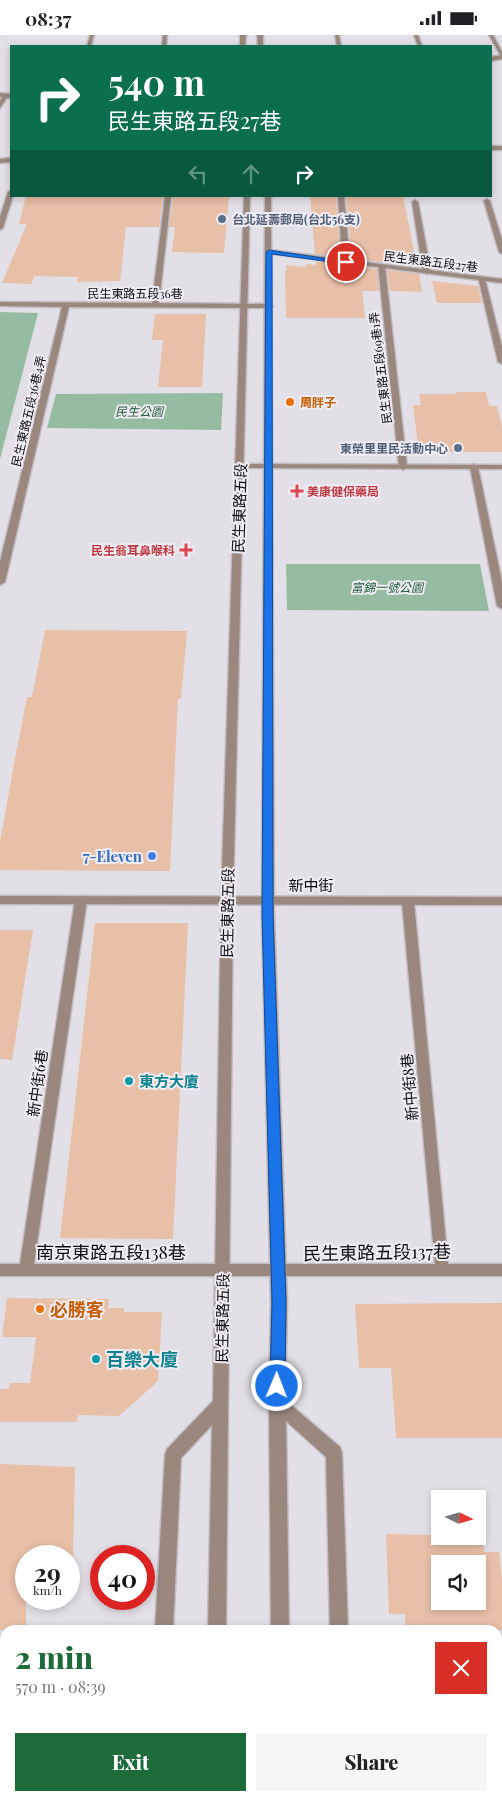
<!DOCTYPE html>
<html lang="en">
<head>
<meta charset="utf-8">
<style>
  :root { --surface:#fff; --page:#f6f6f6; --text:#202124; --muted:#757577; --accent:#1d6b3b }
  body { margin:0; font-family:"Playfair Display","Noto Sans TC",serif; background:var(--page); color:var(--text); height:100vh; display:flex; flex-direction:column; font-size:19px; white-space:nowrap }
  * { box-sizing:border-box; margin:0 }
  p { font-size:16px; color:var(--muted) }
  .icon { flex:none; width:28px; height:28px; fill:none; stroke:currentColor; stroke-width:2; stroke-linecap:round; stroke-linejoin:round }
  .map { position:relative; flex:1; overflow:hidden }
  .drawer { position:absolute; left:0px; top:1590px; width:502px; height:176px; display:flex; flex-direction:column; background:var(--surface); border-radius:15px 15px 0 0; box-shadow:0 2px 8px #0003 }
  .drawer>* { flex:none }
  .top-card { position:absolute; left:10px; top:10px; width:482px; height:152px; border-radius:0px; box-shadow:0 2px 8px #0003; background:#0b6e4f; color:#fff; overflow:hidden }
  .needle { width:32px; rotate:95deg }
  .buttons { position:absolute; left:431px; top:1455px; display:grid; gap:10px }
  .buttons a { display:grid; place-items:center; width:55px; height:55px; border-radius:0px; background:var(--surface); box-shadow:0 2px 8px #0003; font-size:25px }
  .speed { position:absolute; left:15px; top:1510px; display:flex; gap:10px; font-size:25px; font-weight:700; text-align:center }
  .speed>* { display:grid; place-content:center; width:65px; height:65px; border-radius:50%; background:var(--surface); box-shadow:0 2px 8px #0003; line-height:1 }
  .speed small { font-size:12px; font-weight:400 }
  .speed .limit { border:8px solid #d22; background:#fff; color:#111 }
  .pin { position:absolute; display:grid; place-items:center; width:42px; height:42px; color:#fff; margin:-21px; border:2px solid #fff; border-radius:50%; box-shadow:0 1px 5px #0007 }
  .me { position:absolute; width:55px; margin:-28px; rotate:1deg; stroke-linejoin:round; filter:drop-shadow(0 0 4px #0008) }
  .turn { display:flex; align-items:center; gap:18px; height:105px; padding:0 15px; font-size:22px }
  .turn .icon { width:65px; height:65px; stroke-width:2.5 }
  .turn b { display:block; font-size:35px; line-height:42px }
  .lanes { display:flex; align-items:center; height:48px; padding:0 15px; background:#0003; justify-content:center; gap:25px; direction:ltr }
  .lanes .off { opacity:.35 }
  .round { display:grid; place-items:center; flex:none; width:52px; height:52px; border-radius:0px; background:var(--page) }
  .head { display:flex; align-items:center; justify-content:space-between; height:85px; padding:0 15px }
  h1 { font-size:30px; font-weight:800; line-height:38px; color:var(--accent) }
  .button { display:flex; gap:10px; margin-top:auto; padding:10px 15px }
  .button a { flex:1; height:58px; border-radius:0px; background:var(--accent); color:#fff; font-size:20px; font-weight:800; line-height:58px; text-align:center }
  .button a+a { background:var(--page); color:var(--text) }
  .status { display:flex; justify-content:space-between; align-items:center; height:35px; padding:0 25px; background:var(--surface); direction:ltr }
  .status svg { height:14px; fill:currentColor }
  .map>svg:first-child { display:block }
  .green { fill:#95bca1 }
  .building { fill:#e8bfa7; fill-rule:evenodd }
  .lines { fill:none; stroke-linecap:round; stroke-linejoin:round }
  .service-casing { stroke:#c1bdc3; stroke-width:3 }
  .pedestrian-casing { stroke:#c1bdc3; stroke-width:3 }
  .minor-casing { stroke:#c1bdc3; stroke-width:3 }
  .tertiary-casing { stroke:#c1bdc3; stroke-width:3 }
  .service { fill:#9a887f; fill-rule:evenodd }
  .pedestrian { fill:#9a887f; fill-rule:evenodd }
  .minor { fill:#9a887f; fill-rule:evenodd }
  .tertiary { fill:#9a887f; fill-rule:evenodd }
  .route { fill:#1a73e8; stroke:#114b97 }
  .service-dot { fill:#5c6f8a; stroke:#f0ecf3; stroke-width:2 }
  .food-dot { fill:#e8710a; stroke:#f0ecf3; stroke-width:2 }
  .health-dot { fill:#e0444e; stroke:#f0ecf3; stroke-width:2 }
  .shop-dot { fill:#3f7fe0; stroke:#f0ecf3; stroke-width:2 }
  .culture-dot { fill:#0f9aa8; stroke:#f0ecf3; stroke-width:2 }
  .labels { text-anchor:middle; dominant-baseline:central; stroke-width:4; stroke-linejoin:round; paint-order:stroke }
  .far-service-label { font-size:12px; font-weight:bold; fill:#4e5e75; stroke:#f0ecf3; text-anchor:start }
  .far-street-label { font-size:12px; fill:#0d0c0e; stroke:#f0ecf3 }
  .far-food-label { font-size:12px; font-weight:bold; fill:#c56008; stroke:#f0ecf3; text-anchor:start }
  .far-park-label { font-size:12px; font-style:italic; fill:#1e5d38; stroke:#f0ecf3 }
  .far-health-label { font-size:12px; font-weight:bold; fill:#be3a42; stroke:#f0ecf3; text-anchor:start }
  .street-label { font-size:15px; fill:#0d0c0e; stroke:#f0ecf3 }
  .shop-label { font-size:15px; font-weight:bold; fill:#366cbe; stroke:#f0ecf3; text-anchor:end }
  .culture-label { font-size:15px; font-weight:bold; fill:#0d838f; stroke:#f0ecf3; text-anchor:start }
  .near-street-label { font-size:18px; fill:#0d0c0e; stroke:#f0ecf3 }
  .near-food-label { font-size:18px; font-weight:bold; fill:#c56008; stroke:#f0ecf3; text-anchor:start }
  .near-culture-label { font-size:18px; font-weight:bold; fill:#0d838f; stroke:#f0ecf3; text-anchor:start }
</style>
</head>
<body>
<div class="status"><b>08:37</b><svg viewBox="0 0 49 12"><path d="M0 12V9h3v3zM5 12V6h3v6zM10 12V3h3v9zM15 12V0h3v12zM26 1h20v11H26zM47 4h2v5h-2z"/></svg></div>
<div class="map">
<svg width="502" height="1766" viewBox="0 0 502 1766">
  <rect width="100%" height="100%" fill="#e3dfe6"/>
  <!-- green -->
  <g class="green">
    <path d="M0 277 38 278 0 424Z"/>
    <path d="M223 358 221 395 47 393 56 359Z"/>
    <path d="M286 529H480L489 576 287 575Z"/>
  </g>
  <!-- building -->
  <g class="building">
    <path d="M26 161H163L159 192H126L120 246 77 247 78 242 34 241 31 249 2 248 27 189H19Z"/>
    <path d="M173 161H229L224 218 172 217 175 192H169Z"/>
    <path d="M310 161H336L340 222 315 219Z"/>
    <path d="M346 161H403L417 232 352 223Z"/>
    <path d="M316 226 377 234 379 256H362L365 283H286L285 236H287L286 230 306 232V229L316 230Z"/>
    <path d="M387 235 419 239 422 257 390 256Z"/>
    <path d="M432 246 478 251 482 268H437Z"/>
    <path d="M155 279H206L202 352H158L163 305H152Z"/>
    <path d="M456 357H486L489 371H497L502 392V417H419L413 370H421L419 359H457Z"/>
    <path d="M45 595 187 596 181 664H178L170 836 0 835V807L14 729 27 662H32Z"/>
    <path d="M95 888H188L173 1204 60 1203Z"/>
    <path d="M0 895H33L12 1025 0 1024Z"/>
    <path d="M7 1263 109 1264 108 1273H124V1277H162L158 1346 119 1381 78 1380 77 1387H0V1354H9L10 1348H30L36 1302H2Z"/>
    <path d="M502 1268V1403H396L391 1333H359L355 1269Z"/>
    <path d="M0 1429 75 1432 73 1521H26V1595H0Z"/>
    <path d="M386 1499 483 1501 484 1517H499L502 1546V1595H406L405 1579H389ZM440 1529H478V1566H440Z"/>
  </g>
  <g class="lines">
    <defs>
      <g id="service">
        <path d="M90 0H94L91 11H87Z"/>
        <path d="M163 0H167L166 11H162Z"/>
        <path d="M335 0H339L341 11H337Z"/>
        <path d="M414 0H418L422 11H418Z"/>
        <path d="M489 0H493L502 17V23Z"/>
        <path d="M3 60 8 61 0 73V66Z"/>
        <path d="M269 215 502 244V248L267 218V216Z"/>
        <path d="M238 429 502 430V434L241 433 237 431Z"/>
        <path d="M81 861 87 865 34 1229H435L402 867 408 863 414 867 448 1229H502V1241H0V1229H20L75 865Z"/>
      </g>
      <g id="pedestrian">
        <path d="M338 161H344L350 227 346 229 342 227Z"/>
        <path d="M487 164 490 166 502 205V219L499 217 484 166Z"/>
        <path d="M415 165 418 167 431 237 427 239 423 237 412 167Z"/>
      </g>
      <g id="minor">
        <path d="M502 20V24L491 26V22Z"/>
        <path d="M0 58 11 59V63L0 62Z"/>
        <path d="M11 155V161H13L3 193 0 195V182L8 157Z"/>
        <path d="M165 161H171L159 268 269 269 273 271 269 273 69 272 5 547 0 550V527L62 272 0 271V267L152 268Z"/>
        <path d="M378 229 385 231 407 432 403 435 399 432Z"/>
        <path d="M478 242 485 244 502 312V329L498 327Z"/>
        <path d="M474 429 478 432 502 547V574L497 571 470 432Z"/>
        <path d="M0 861 502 862V870L0 869Z"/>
      </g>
      <g id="tertiary">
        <path d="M240 0H246L245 11H240Z"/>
        <path d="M257 0H263V11H258Z"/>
        <rect x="491" y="111" width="11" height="4"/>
        <path d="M11 123V127L0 128V124Z"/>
        <path d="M244 161H250L233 865 226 1595H208L212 1390 181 1423 173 1595H155L165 1420 167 1414 213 1366 221 865Z"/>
        <path d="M265 161H271L274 880 287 1267 285 1365 340 1412 342 1418 348 1595H330L326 1422 286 1386 289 1595H271L269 1368 271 1267 262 880Z"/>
        <rect x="145" y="1761" width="20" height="5"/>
        <rect x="204" y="1761" width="20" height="5"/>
        <rect x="272" y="1761" width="20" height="5"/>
        <rect x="333" y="1761" width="20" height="5"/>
      </g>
    </defs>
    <!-- service casing -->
    <use href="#service" class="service-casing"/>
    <!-- pedestrian casing -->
    <use href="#pedestrian" class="pedestrian-casing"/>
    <!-- minor casing -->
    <use href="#minor" class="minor-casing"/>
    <!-- tertiary casing -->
    <use href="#tertiary" class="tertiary-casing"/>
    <!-- service -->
    <use href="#service" class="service"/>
    <!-- pedestrian -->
    <use href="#pedestrian" class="pedestrian"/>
    <!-- minor -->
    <use href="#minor" class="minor"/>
    <!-- tertiary -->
    <use href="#tertiary" class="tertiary"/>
  </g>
  <!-- route -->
  <path class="route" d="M269 215 349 227 346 229 272 219 273 880 286 1267 285 1351 283 1356 277 1358 272 1356 270 1351 272 1267 262 880 266 217Z"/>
  <!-- markers -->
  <g class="service-dot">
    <circle cx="222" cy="184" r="5"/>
    <circle cx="458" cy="413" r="5"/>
  </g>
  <g class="food-dot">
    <circle cx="290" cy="367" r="5"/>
    <circle cx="40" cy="1274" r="5"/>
  </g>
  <g class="health-dot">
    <path d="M294.5 448.5h5v5h5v5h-5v5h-5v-5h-5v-5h5z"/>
    <path d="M183.5 507.5h5v5h5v5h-5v5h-5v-5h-5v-5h5z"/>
  </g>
  <circle class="shop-dot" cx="152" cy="821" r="5"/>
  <g class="culture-dot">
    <circle cx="129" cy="1046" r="5"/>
    <circle cx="96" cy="1324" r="5"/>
  </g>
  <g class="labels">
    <!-- far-service labels -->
    <g class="far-service-label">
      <text x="232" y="184">台北延壽郵局(台北56支)</text>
      <text x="448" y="413" text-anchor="end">東榮里里民活動中心</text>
    </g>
    <!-- far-street labels -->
    <g class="far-street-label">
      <text transform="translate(431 226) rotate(7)">民生東路五段27巷</text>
      <text x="135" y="258">民生東路五段36巷</text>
      <text transform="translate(380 333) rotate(-97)">民生東路五段69巷1弄</text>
      <text transform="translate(28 376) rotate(-77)">民生東路五段36巷4弄</text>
    </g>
    <!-- far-food labels -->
    <g class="far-food-label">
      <text x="300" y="367">周胖子</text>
    </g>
    <!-- far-park labels -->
    <g class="far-park-label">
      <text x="139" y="376">民生公園</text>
      <text x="387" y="552">富錦一號公園</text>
    </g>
    <!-- far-health labels -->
    <g class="far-health-label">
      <text x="307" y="456">美康健保藥局</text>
      <text x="175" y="515" text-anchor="end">民生翁耳鼻喉科</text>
    </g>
    <!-- street labels -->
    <g class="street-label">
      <text transform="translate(239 473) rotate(-88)">民生東路五段</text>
      <text x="311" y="850">新中街</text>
      <text transform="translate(227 878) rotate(-89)">民生東路五段</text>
      <text transform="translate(37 1048) rotate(-82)">新中街6巷</text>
      <text transform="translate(409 1052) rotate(-95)">新中街8巷</text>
      <text transform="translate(222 1283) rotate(-89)">民生東路五段</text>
    </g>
    <!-- shop labels -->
    <g class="shop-label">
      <text x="142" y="821">7-Eleven</text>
    </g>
    <!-- culture labels -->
    <g class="culture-label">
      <text x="139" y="1046">東方大廈</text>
    </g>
    <!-- near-street labels -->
    <g class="near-street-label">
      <text x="111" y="1217">南京東路五段138巷</text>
      <text transform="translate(377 1217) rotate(-1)">民生東路五段137巷</text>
    </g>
    <!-- near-food labels -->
    <g class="near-food-label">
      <text x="50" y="1274">必勝客</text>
    </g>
    <!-- near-culture labels -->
    <g class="near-culture-label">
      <text x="106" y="1324">百樂大廈</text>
    </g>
  </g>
</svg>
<div class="buttons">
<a><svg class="needle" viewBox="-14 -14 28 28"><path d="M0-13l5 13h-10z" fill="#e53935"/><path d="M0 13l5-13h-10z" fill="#757577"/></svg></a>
<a><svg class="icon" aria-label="sound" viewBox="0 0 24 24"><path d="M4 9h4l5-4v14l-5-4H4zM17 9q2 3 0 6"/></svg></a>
</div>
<div class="speed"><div>29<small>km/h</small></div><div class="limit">40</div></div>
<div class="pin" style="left:346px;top:227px;background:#d93025"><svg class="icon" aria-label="arrive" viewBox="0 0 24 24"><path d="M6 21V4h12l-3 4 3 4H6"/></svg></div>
<svg class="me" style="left:277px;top:1351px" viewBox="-20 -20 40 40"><circle r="17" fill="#1a73e8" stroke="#fff" stroke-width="3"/><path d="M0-11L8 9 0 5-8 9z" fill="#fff"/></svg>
<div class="top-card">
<div class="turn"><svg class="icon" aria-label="right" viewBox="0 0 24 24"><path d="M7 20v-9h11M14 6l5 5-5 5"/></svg><div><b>540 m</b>民生東路五段27巷</div></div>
<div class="lanes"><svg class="icon off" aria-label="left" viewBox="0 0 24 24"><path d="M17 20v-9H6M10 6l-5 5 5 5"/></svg><svg class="icon off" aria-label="ahead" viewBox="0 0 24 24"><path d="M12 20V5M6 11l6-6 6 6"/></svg><svg class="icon" aria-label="right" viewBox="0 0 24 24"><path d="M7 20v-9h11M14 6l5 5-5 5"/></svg></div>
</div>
<section class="drawer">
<div class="head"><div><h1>2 min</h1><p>570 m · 08:39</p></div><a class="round" style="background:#d93025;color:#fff"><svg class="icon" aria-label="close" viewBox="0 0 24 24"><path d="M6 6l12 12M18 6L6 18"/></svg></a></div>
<div class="button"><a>Exit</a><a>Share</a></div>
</section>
</div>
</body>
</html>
